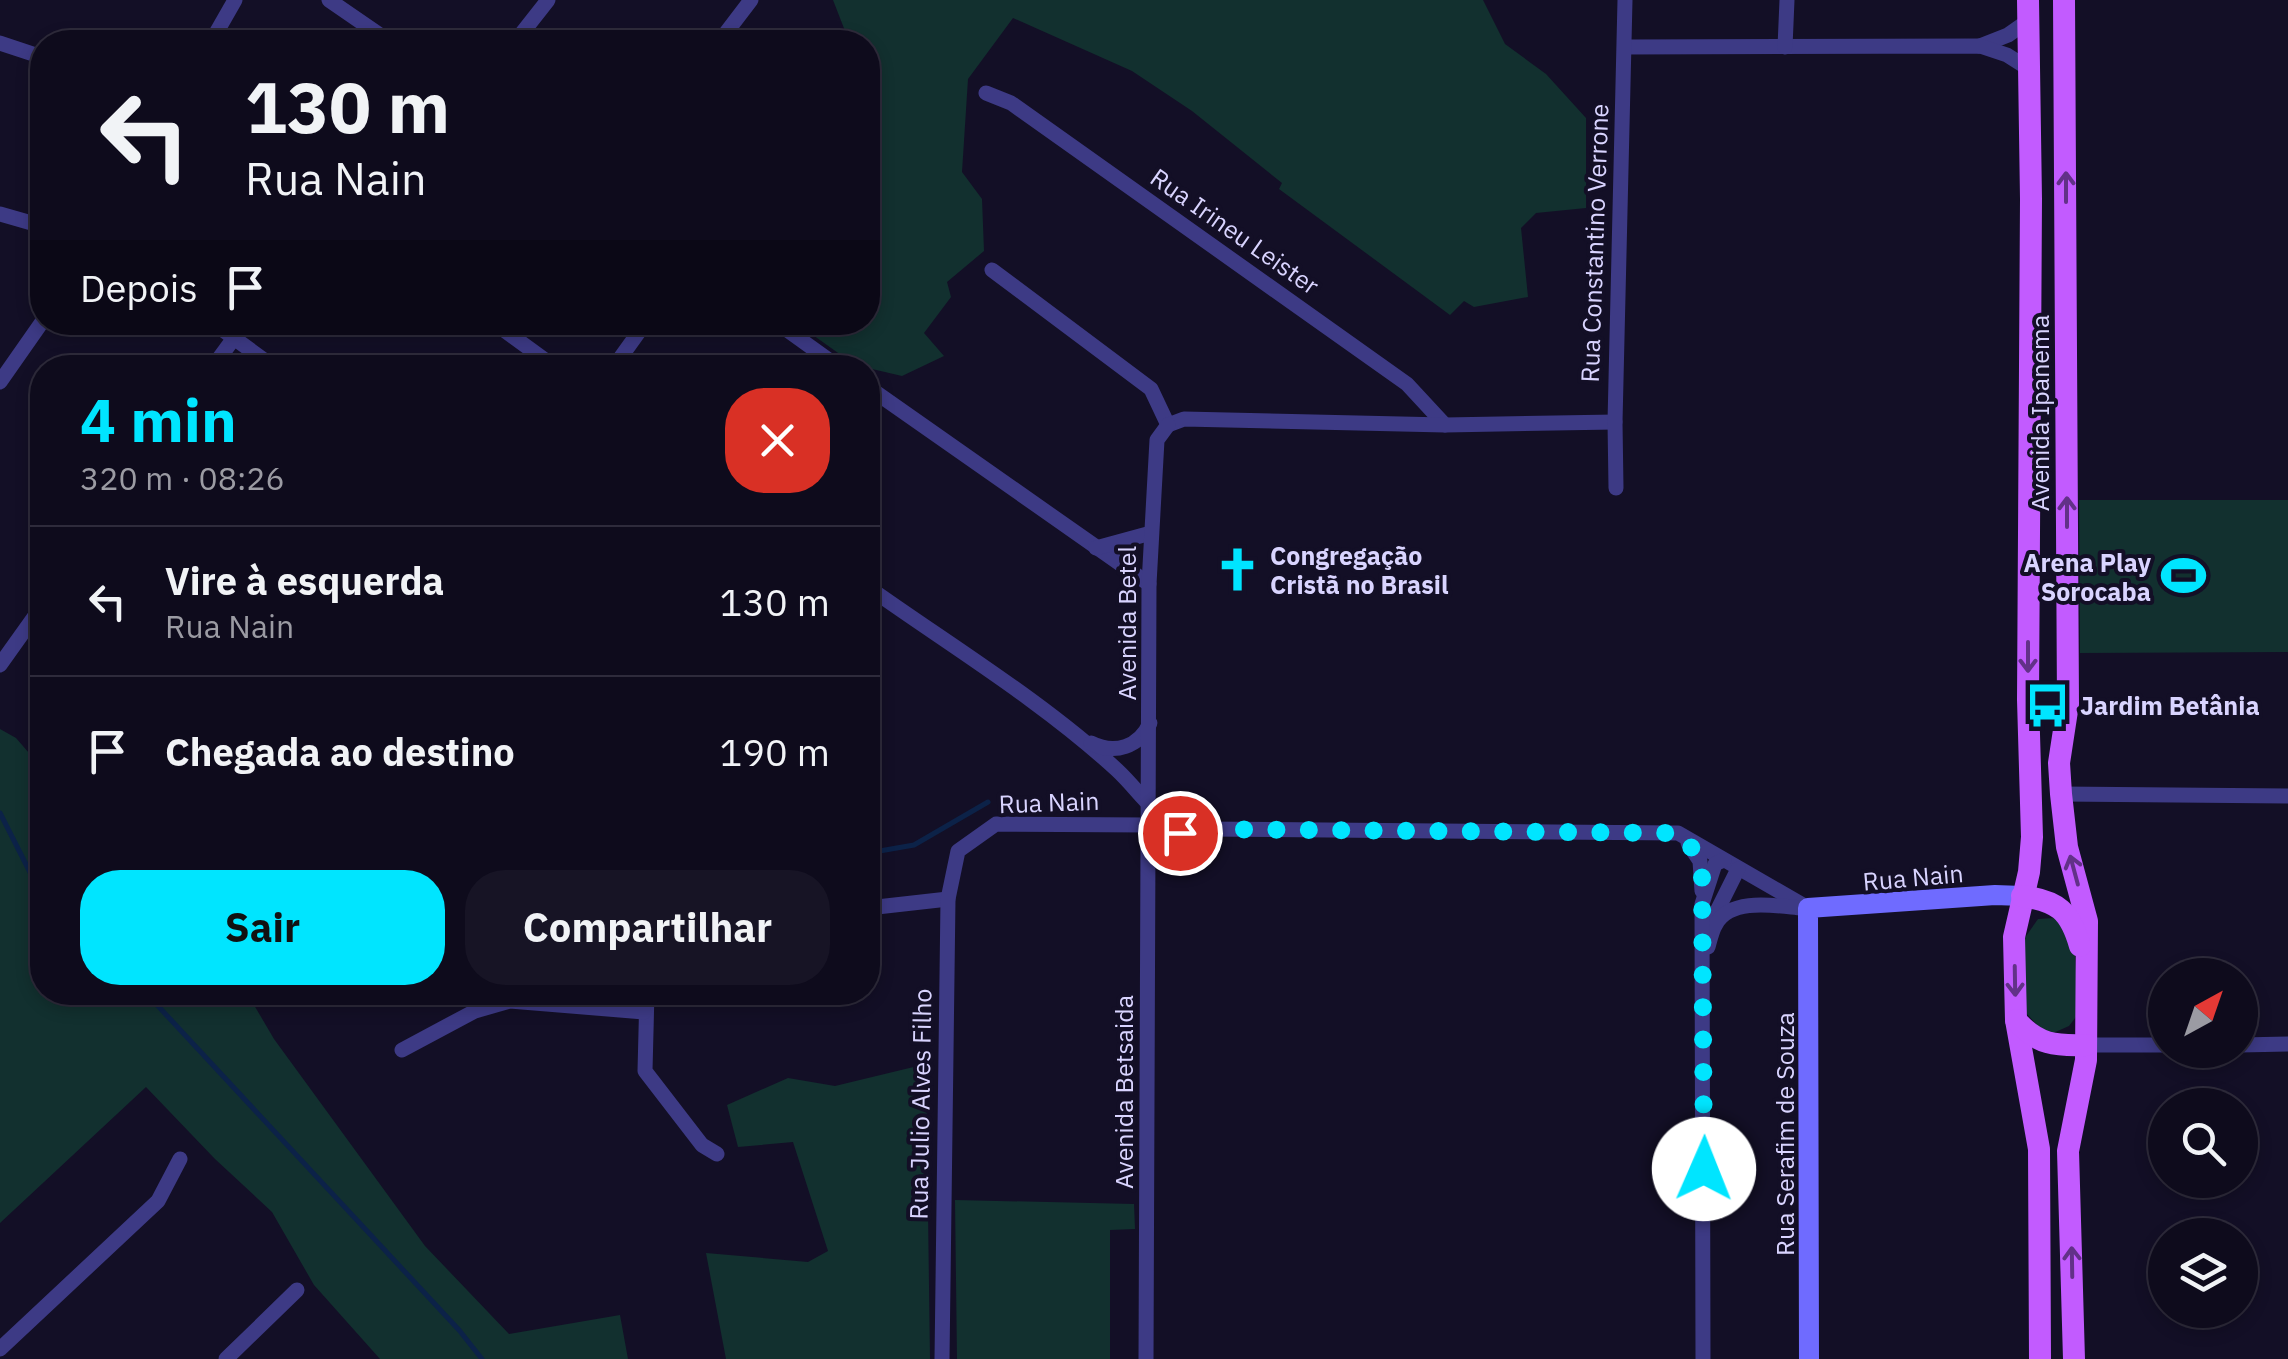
<!DOCTYPE html>
<html lang="pt">
<head>
<meta charset="utf-8">
<style>
  :root { --surface:#0e0b1c; --page:#171425; --text:#f1f3f6; --muted:#9b9ba3; --line:#2e2b3b; --accent:#00e5ff }
  body { margin:0; font-family:"IBM Plex Sans",sans-serif; background:var(--page); color:var(--text); height:100vh; display:flex; flex-direction:column; font-size:38px; white-space:nowrap }
  * { box-sizing:border-box; margin:0 }
  p { font-size:32px; color:var(--muted) }
  .icon { flex:none; width:55px; height:55px; fill:none; stroke:currentColor; stroke-width:2; stroke-linecap:round; stroke-linejoin:round }
  .map { position:relative; flex:1; overflow:hidden }
  .sheet { position:absolute; left:30px; top:355px; width:850px; height:650px; display:flex; flex-direction:column; background:var(--surface); border-radius:40px; box-shadow:0 5px 15px #0003,0 0 0 2px var(--line) }
  .sheet>* { flex:none }
  .banner { position:absolute; left:30px; top:30px; width:850px; height:305px; border-radius:40px; box-shadow:0 5px 15px #0003,0 0 0 2px var(--line); background:#0e0b1c; color:var(--text); overflow:hidden }
  .needle { width:65px; rotate:40deg }
  .tools { position:absolute; left:2148px; top:958px; display:grid; gap:20px }
  .tools a { display:grid; place-items:center; width:110px; height:110px; border-radius:50%; background:var(--surface); box-shadow:0 5px 15px #0003,0 0 0 2px var(--line); font-size:50px }
  .pin { position:absolute; display:grid; place-items:center; width:85px; height:85px; color:#fff; margin:-42px; border:5px solid #fff; border-radius:50%; box-shadow:0 2px 10px #0007 }
  .me { position:absolute; width:110px; margin:-55px; rotate:1deg; stroke-linejoin:round; filter:drop-shadow(0 0 8px #0008) }
  .turn { display:flex; align-items:center; gap:35px; height:210px; padding:0 50px; font-size:45px }
  .turn .icon { width:130px; height:130px; stroke-width:2.5 }
  .turn b { display:block; font-size:70px; line-height:85px }
  .then { display:flex; align-items:center; height:95px; padding:0 50px; background:#0003; gap:20px; font-size:38px }
  .round { display:grid; place-items:center; flex:none; width:105px; height:105px; border-radius:40px; background:var(--page) }
  .summary { display:flex; align-items:center; justify-content:space-between; height:170px; padding:0 50px }
  h1 { font-size:60px; font-weight:700; line-height:75px; color:var(--accent) }
  .cta { display:flex; gap:20px; margin-top:auto; padding:20px 50px }
  .cta a { flex:1; height:115px; border-radius:40px; background:var(--accent); color:#111; font-size:40px; font-weight:700; line-height:115px; text-align:center }
  .cta a+a { background:var(--page); color:var(--text) }
  ul { padding:0; list-style:none }
  li { display:flex; align-items:center; gap:30px; height:150px; padding:0 50px; border-top:2px solid var(--line) }
  li div { flex:1 }
  li b { display:block; font-size:38px }
  li em { font-style:normal }
  .map>svg:first-child { display:block }
  .green { fill:#12302f }
  .lines { fill:none; stroke-linecap:round; stroke-linejoin:round }
  .stream { stroke:#0c2248; stroke-width:5 }
  .street { stroke:#3d3a85; stroke-width:15 }
  .secondary { stroke:#6f6bff; stroke-width:20 }
  .primary { stroke:#c25bff; stroke-width:22 }
  .oneway { stroke:#623188 }
  .route { stroke:#00e5ff; stroke-width:18; stroke-dasharray:0 32.4 }
  .labels { text-anchor:middle; dominant-baseline:central; stroke-width:8; stroke-linejoin:round; paint-order:stroke }
  .street-label { font-size:25px; fill:#d9d4ff; stroke:#130f26 }
  .poi-label { font-size:25px; font-weight:bold; fill:#d9d4ff; stroke:#130f26; text-anchor:start }
</style>
</head>
<body>
<div class="map">
<svg width="2288" height="1359" viewBox="0 0 2288 1359">
  <rect width="100%" height="100%" fill="#130f26"/>
  <!-- green -->
  <g class="green">
    <path d="M833 0H1483L1505 44 1546 74 1586 118V208L1536 213 1521 228 1528 297 1474 307 1464 301 1450 315 1279 189 1282 183 1192 111 1132 71 1013 18 968 79 962 172 982 199 984 251 947 282 951 297 924 333 944 356 902 376 855 365 796 323 868 322V42H842L847 36Z"/>
    <path d="M2079 500H2288V652L2080 653Z"/>
    <path d="M0 729 16 738 42 768V992L247 993 274 1039 425 1246 509 1334 620 1315 628 1359H380L314 1285 272 1212 215 1159 146 1087 0 1223Z"/>
    <path d="M2054 918 2065 927 2074 942 2079 1013 2069 1026 2053 1033 2041 1029 2025 1012 2024 939 2038 919Z"/>
    <path d="M926 1064 930 1359H726L706 1253 808 1262 828 1251 793 1142 738 1147 727 1105 788 1078 835 1086Z"/>
    <path d="M955 1200 1134 1204 1135 1229 1110 1230V1359H957Z"/>
  </g>
  <g class="lines">
    <!-- stream -->
    <g class="stream">
      <path d="M0 813 42 896"/>
      <path d="M868 853 914 845 988 802"/>
      <path d="M145 992 459 1330 482 1359"/>
    </g>
    <!-- street -->
    <g class="street">
      <path d="M329 0 390 42"/>
      <path d="M211 42 235 0"/>
      <path d="M515 42 548 0"/>
      <path d="M719 42 751 0"/>
      <path d="M0 43 42 57"/>
      <path d="M1980 46 2008 35 2028 21"/>
      <path d="M1625 47 1980 46 2007 55 2029 69"/>
      <path d="M1785 47 1787 0"/>
      <path d="M986 93 1011 103 1407 384 1445 425"/>
      <path d="M0 214 42 226"/>
      <path d="M992 270 1151 389 1168 425"/>
      <path d="M212 322 275 368"/>
      <path d="M493 322 556 368"/>
      <path d="M776 322 840 368"/>
      <path d="M212 368 234 338"/>
      <path d="M613 368 646 322"/>
      <path d="M0 382 42 322"/>
      <path d="M868 387 1149 584"/>
      <path d="M1168 425 1184 419 1445 425 1615 422"/>
      <path d="M1616 488 1615 422 1625 0"/>
      <path d="M1096 548 1151 533"/>
      <path d="M868 587C951 646 1042 701 1117 770 1146 797 1158 828 1203 829L1678 833 1808 908"/>
      <path d="M0 665 42 606"/>
      <path d="M1091 743C1115 755 1139 747 1150 723"/>
      <path d="M2061 794 2288 796"/>
      <path d="M1688 843 1700 861 1702 891"/>
      <path d="M1149 863 1167 841 1190 829"/>
      <path d="M868 908 948 899"/>
      <path d="M1709 927 1738 869"/>
      <path d="M1708 947C1710 940 1712 930 1716 924 1731 897 1777 906 1802 908"/>
      <path d="M647 992 645 1071 702 1145 717 1154"/>
      <path d="M2086 1045H2165"/>
      <path d="M2240 1045 2288 1044"/>
      <path d="M402 1050 475 1011 510 1001 644 1012"/>
      <path d="M0 1349 158 1201 180 1159"/>
      <path d="M226 1359 297 1290"/>
      <path d="M942 1359 948 899 958 851 996 824 1149 825"/>
      <path d="M1146 1359 1149 584 1157 440 1168 425"/>
      <path d="M1703 1359 1702 904 1715 864 1724 860"/>
    </g>
    <!-- secondary -->
    <path class="secondary" d="M1809 1359 1808 908 1995 895 2022 896"/>
    <!-- primary -->
    <g class="primary">
      <path d="M2028 0 2031 199 2028 700 2032 837 2029 872 2014 937 2016 1020 2039 1149 2040 1359"/>
      <path d="M2064 0 2068 704 2059 763 2061 794 2067 847 2087 921 2086 1060 2068 1151 2074 1359"/>
      <path d="M2022 896C2058 901 2070 911 2080 946"/>
      <path d="M2016 1020C2037 1045 2056 1046 2086 1045"/>
    </g>
  </g>
  <!-- one-way arrows -->
  <defs><path id="oneway-shaft" d="M-6 0H5M1.5-3L5.5 0L1.5 3" fill="none" stroke-width="1.6" stroke-linecap="round" stroke-linejoin="round" transform="scale(2.5)"/></defs>
  <g class="oneway">
    <use href="#oneway-shaft" transform="translate(2066 187) rotate(-90)"/>
    <use href="#oneway-shaft" transform="translate(2067 512) rotate(-90)"/>
    <use href="#oneway-shaft" transform="translate(2028 657) rotate(90)"/>
    <use href="#oneway-shaft" transform="translate(2074 870) rotate(-105)"/>
    <use href="#oneway-shaft" transform="translate(2015 981) rotate(89)"/>
    <use href="#oneway-shaft" transform="translate(2072 1262) rotate(-91)"/>
  </g>
  <g class="lines">
    <!-- route -->
    <path class="route" d="M1180 833 1190 829 1678 833C1692 846 1700 857 1702 877L1704 1169"/>
  </g>
  <!-- icons -->
  <defs>
    <symbol id="church-bare" viewBox="-9 -9 18 18"><path d="M-1.2-6h2.4v3.5h3.3v2.4h-3.3V6h-2.4V-.1h-3.3v-2.4h3.3Z" fill="#00e5ff" stroke="#130f26" stroke-width="2.5" paint-order="stroke"/></symbol>
    <symbol id="stadium-bare" viewBox="-9 -9 18 18"><path d="M0-5a6.5 5 0 1 0 0 10a6.5 5 0 1 0 0-10ZM-3.5-1.8h7v3.6h-7Z" fill="#00e5ff" stroke="#130f26" stroke-width="2.5" paint-order="stroke"/></symbol>
    <symbol id="bus-bare" viewBox="-9 -9 18 18"><path d="M-5-6H5V4H4V6H2V4H-2V6H-4V4H-5ZM-3.5-4V0h7V-4ZM-3.5 1.2v1.5H-2V1.2ZM2 1.2v1.5H3.5V1.2Z" fill="#00e5ff" stroke="#130f26" stroke-width="2.5" paint-order="stroke"/></symbol>
  </defs>
  <g fill-rule="evenodd">
    <use href="#church-bare" x="1206" y="538" width="63" height="63"/>
    <use href="#stadium-bare" x="2152" y="544" width="63" height="63"/>
    <use href="#bus-bare" x="2016" y="674" width="63" height="63"/>
  </g>
  <g class="labels">
    <!-- street labels -->
    <g class="street-label">
      <text transform="translate(1235 231) rotate(35)">Rua Irineu Leister</text>
      <text transform="translate(1594 243) rotate(-88)">Rua Constantino Verrone</text>
      <text transform="translate(2039 413) rotate(-90)">Avenida Ipanema</text>
      <text transform="translate(1126 623) rotate(-90)">Avenida Betel</text>
      <text transform="translate(1049 802) rotate(-2)">Rua Nain</text>
      <text transform="translate(1913 877) rotate(-5)">Rua Nain</text>
      <text transform="translate(1123 1092) rotate(-90)">Avenida Betsaida</text>
      <text transform="translate(920 1104) rotate(-89)">Rua Julio Alves Filho</text>
      <text transform="translate(1784 1134) rotate(-90)">Rua Serafim de Souza</text>
    </g>
    <!-- poi labels -->
    <g class="poi-label">
      <text x="1270" y="555">Congregação<tspan x="1270" dy="29">Cristã no Brasil</tspan></text>
      <text x="2151" y="562" text-anchor="end">Arena Play<tspan x="2151" dy="29">Sorocaba</tspan></text>
      <text x="2080" y="705">Jardim Betânia</text>
    </g>
  </g>
</svg>
<div class="tools">
<a><svg class="needle" viewBox="-14 -14 28 28"><path d="M0-13l5 13h-10z" fill="#e53935"/><path d="M0 13l5-13h-10z" fill="#9b9ba3"/></svg></a>
<a><svg class="icon" aria-label="search" viewBox="0 0 24 24"><circle cx="10" cy="10" r="6"/><path d="M15 15l6 6"/></svg></a>
<a><svg class="icon" aria-label="layers" viewBox="0 0 24 24"><path d="M12 4l9 5-9 5-9-5zM3 14l9 5 9-5"/></svg></a>
</div>
<div class="pin" style="left:1180px;top:833px;background:#d93025"><svg class="icon" aria-label="arrive" viewBox="0 0 24 24"><path d="M6 21V4h12l-3 4 3 4H6"/></svg></div>
<svg class="me" style="left:1704px;top:1169px" viewBox="-20 -20 40 40"><circle r="19" fill="#fff"/><path d="M0-13L10 11 0 6-10 11z" fill="#00e5ff"/></svg>
<div class="banner">
<div class="turn"><svg class="icon" aria-label="left" viewBox="0 0 24 24"><path d="M17 20v-9H6M10 6l-5 5 5 5"/></svg><div><b>130 m</b>Rua Nain</div></div>
<div class="then">Depois<svg class="icon" aria-label="arrive" viewBox="0 0 24 24"><path d="M6 21V4h12l-3 4 3 4H6"/></svg></div>
</div>
<section class="sheet">
<div class="summary"><div><h1>4 min</h1><p>320 m · 08:26</p></div><a class="round" style="background:#d93025;color:#fff"><svg class="icon" aria-label="close" viewBox="0 0 24 24"><path d="M6 6l12 12M18 6L6 18"/></svg></a></div>
<ul>
<li><svg class="icon" aria-label="left" viewBox="0 0 24 24"><path d="M17 20v-9H6M10 6l-5 5 5 5"/></svg><div><b>Vire à esquerda</b><p>Rua Nain</p></div><em>130 m</em></li>
<li><svg class="icon" aria-label="arrive" viewBox="0 0 24 24"><path d="M6 21V4h12l-3 4 3 4H6"/></svg><div><b>Chegada ao destino</b></div><em>190 m</em></li>
</ul>
<div class="cta"><a>Sair</a><a>Compartilhar</a></div>
</section>
</div>
</body>
</html>
